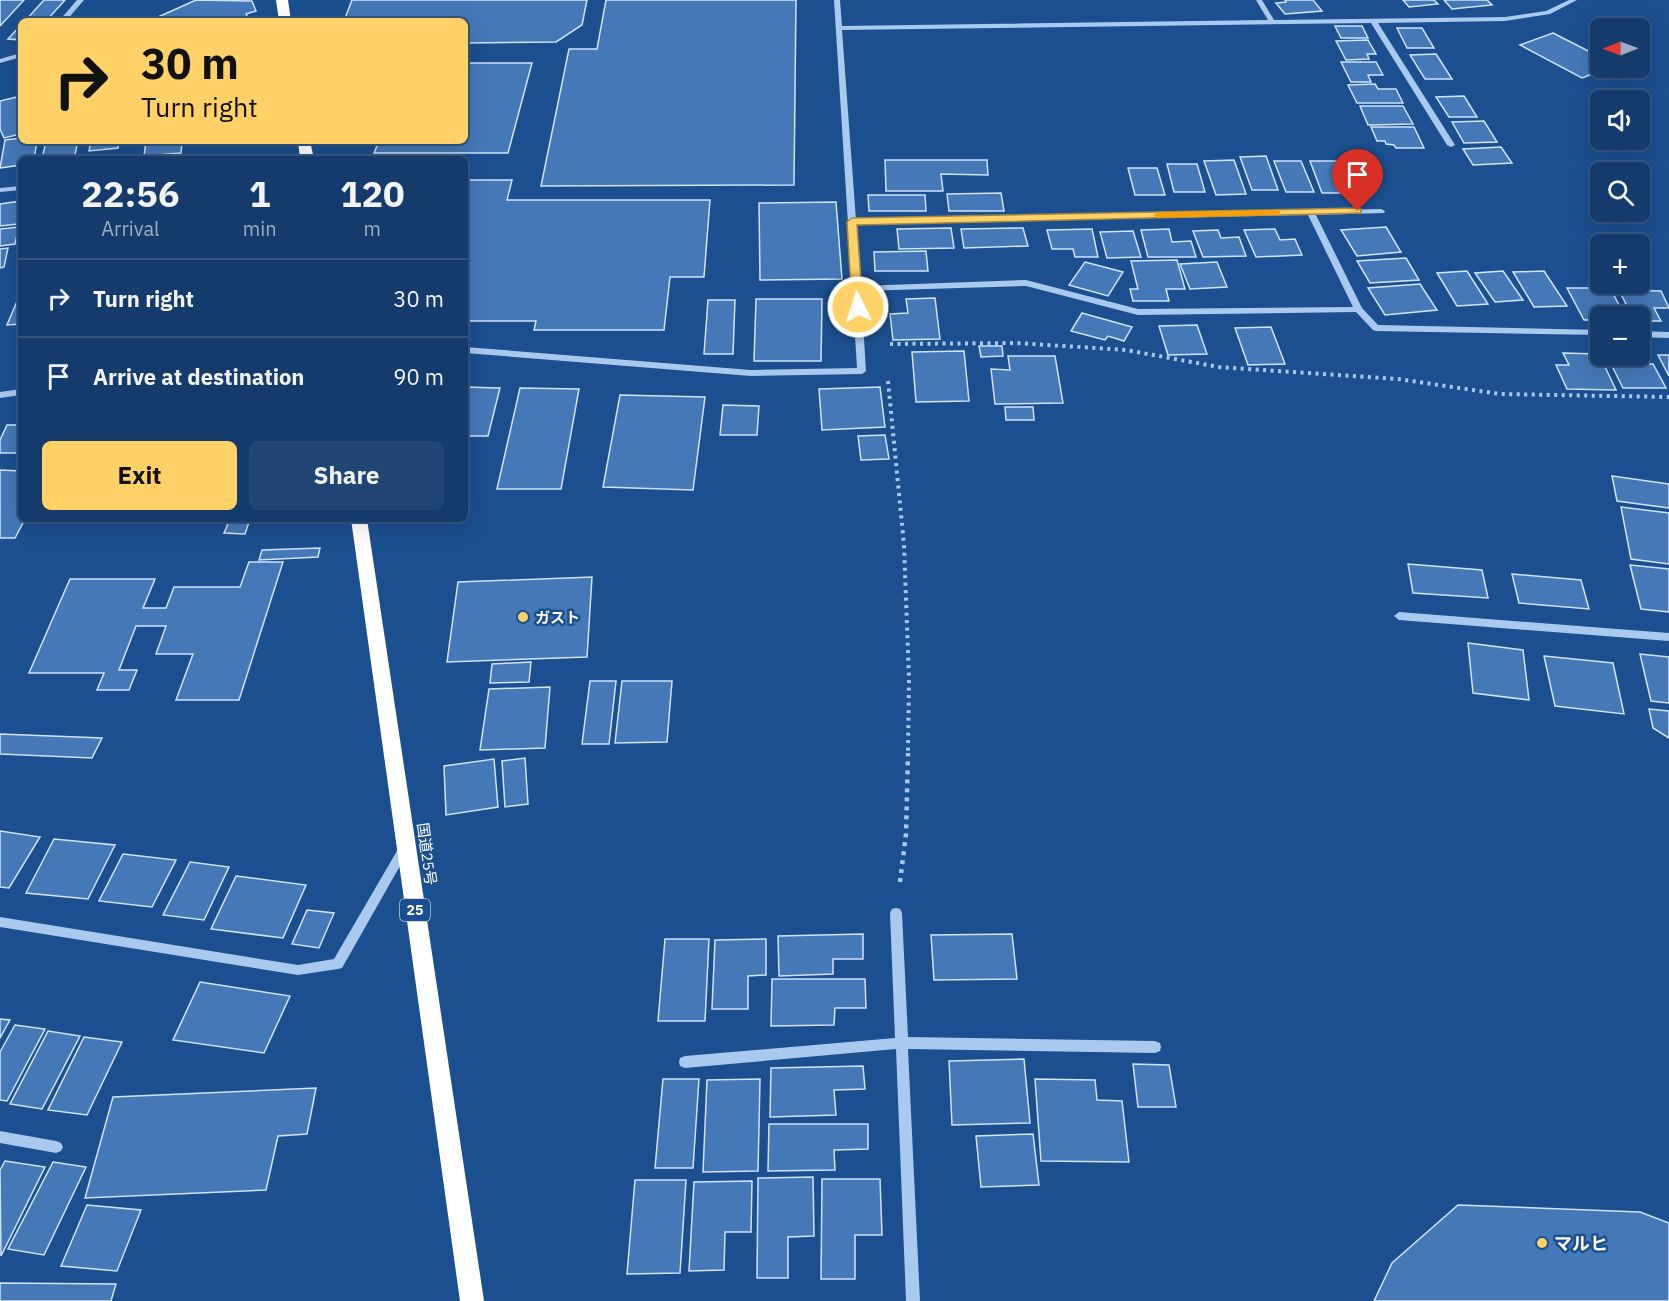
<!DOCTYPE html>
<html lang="en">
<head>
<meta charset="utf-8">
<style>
  :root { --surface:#143b6b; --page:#214673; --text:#f1f3f6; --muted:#9dadc1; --line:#33557e; --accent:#ffd166 }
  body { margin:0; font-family:"IBM Plex Sans","Noto Sans JP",sans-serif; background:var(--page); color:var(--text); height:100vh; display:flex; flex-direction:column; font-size:22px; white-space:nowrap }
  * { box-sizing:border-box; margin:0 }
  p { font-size:20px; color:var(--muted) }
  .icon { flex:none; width:33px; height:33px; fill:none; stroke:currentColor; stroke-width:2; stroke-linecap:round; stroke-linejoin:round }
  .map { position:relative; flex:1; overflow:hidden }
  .side { position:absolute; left:18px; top:156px; width:450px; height:366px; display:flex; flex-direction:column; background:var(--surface); border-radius:9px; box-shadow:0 6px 24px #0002,0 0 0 2px var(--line) }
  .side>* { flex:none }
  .banner { position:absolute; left:18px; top:18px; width:450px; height:126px; border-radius:9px; box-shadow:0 6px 24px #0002,0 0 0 2px var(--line); background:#ffd166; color:#111; overflow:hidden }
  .needle { width:39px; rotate:269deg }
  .tools { position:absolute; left:1590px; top:18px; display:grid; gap:12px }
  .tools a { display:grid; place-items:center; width:60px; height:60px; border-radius:9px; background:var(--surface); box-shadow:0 6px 24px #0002,0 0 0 2px var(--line); font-size:30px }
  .pin { position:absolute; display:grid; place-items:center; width:51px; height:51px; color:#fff; margin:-62px -26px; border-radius:50% 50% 50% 0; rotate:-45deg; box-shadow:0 0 6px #0007 }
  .pin .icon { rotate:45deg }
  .me { position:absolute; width:66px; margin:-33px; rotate:356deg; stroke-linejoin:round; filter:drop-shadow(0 0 4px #0008) }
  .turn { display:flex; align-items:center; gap:21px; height:126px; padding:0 24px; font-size:27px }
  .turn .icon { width:78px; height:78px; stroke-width:2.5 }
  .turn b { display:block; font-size:42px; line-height:51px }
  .eta { display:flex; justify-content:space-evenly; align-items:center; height:102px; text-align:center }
  .eta b { font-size:36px; font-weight:700; line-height:42px }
  .button { display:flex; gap:12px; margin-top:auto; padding:12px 24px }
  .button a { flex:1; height:69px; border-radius:9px; background:var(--accent); color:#111; font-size:24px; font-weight:700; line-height:69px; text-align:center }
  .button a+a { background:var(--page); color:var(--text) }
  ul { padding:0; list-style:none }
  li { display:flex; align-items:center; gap:18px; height:78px; padding:0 24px; border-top:2px solid var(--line) }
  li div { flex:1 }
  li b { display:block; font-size:22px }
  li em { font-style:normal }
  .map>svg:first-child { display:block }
  .building { fill:#4478b7; stroke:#cfe3fa; stroke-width:1.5 }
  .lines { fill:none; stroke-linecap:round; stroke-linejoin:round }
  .path-far1 { stroke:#a9c9ee; stroke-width:4; stroke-dasharray:3 4.5; stroke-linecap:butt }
  .path { stroke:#a9c9ee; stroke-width:4.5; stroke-dasharray:4 5; stroke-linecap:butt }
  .minor { fill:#a9c9ee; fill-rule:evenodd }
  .highway { fill:#fff; fill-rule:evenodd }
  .route { fill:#ffd166; stroke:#a68842; stroke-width:1.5 }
  .slow { fill:#f59e0b }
  .poi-dot { fill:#ffd166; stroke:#1b4f8f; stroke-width:2 }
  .labels { text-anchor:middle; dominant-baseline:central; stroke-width:5; stroke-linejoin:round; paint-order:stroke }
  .shield { fill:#1b4f8f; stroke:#bbcadd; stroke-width:1.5 }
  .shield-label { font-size:14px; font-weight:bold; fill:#fff }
  .poi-label { font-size:15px; font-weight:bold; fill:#fff; stroke:#1b4f8f; text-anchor:start }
  .street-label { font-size:15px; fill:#fff; stroke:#1b4f8f }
  .near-poi-label { font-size:18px; font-weight:bold; fill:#fff; stroke:#1b4f8f; text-anchor:start }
</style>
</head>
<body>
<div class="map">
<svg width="1669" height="1301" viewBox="0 0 1669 1301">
  <rect width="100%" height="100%" fill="#1b4f8f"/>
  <!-- building -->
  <g class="building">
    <path d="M0 0H24L0 26Z"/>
    <path d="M44 0H65L46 21H25Z"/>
    <path d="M196 0 252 1 256 11 246 14 250 21H149Z"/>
    <path d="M352 0H587L582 25 556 42 465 43V21H344Z"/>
    <path d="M606 0H796L794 185 541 186 569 49H597Z"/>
    <path d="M1285 0H1313L1322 11 1285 14 1276 3 1286 2Z"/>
    <path d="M1403 0H1434L1438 4 1409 7Z"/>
    <path d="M1444 0H1487L1492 5 1452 9Z"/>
    <path d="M21 25V40L8 39Z"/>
    <path d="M1335 26H1362L1368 38H1341Z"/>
    <path d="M1397 28H1422L1434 48H1407Z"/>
    <path d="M1553 33 1600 57V68H1608L1582 78 1520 45Z"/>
    <path d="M1368 40 1376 54H1367L1369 59 1346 60 1336 41Z"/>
    <path d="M1436 54 1452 79H1425L1410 55Z"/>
    <path d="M1341 62H1376L1383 75H1368L1371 82H1351Z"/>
    <path d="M465 63H532L508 153H374L379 141H465Z"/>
    <path d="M1375 84 1378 89H1396L1403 103H1357L1348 85Z"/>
    <path d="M21 96V134L4 138 0 129V101Z"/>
    <path d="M1464 96 1477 117H1449L1436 97Z"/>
    <path d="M1360 106H1403L1413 124 1368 125Z"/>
    <path d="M1484 121 1497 142 1464 143 1452 122Z"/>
    <path d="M1371 127H1414L1424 148H1396L1394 145 1386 144 1385 141H1377Z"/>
    <path d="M21 138V141H37L34 159H21V165L0 168 5 140Z"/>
    <path d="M46 141H78L74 159H42Z"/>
    <path d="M91 141H119L118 148 89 151Z"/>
    <path d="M146 141H182L181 153 144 156Z"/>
    <path d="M1501 147 1512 163 1473 165 1463 149Z"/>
    <path d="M1266 156 1278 190H1252L1240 157Z"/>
    <path d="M885 160H987L988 175 941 174 943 191H886Z"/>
    <path d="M1234 160 1246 194 1216 195 1204 161Z"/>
    <path d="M1274 161H1301L1314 192H1286Z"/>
    <path d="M1310 161H1337L1350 193H1322Z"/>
    <path d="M1167 164H1197L1205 192H1174Z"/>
    <path d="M1128 168H1157L1165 195H1135Z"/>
    <path d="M465 180H512L507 200H710L704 277H670L664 330H534L536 321H465Z"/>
    <path d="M1001 193 1004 211H949L947 194Z"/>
    <path d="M868 195H925L926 211H869Z"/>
    <path d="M21 201 18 224 0 226V204Z"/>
    <path d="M836 202 842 279 760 280 759 203Z"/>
    <path d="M19 227 15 244 0 246V229Z"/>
    <path d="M1386 227 1401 252 1357 256 1341 230Z"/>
    <path d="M951 228 954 248 899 249 897 229Z"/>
    <path d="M1023 228 1028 246 964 248 961 229Z"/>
    <path d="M1092 229 1098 257H1075L1073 249H1052L1047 230Z"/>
    <path d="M1169 229 1172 242 1191 241 1196 257H1148L1141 230Z"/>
    <path d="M1275 229 1280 240 1295 239 1302 255 1256 257 1244 230Z"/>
    <path d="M1218 230 1221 238 1239 237 1246 256 1203 257 1193 231Z"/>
    <path d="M1133 231 1141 257 1107 258 1100 232Z"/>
    <path d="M8 248 4 267 0 268V249Z"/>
    <path d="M926 251 928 271H875L874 252Z"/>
    <path d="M1406 258 1419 280 1370 283 1357 261Z"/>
    <path d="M1177 260 1185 289H1166L1169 301H1133L1130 289H1138L1131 261Z"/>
    <path d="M1085 262 1123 272 1108 296 1069 285Z"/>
    <path d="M1217 262 1227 287 1190 289 1180 264Z"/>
    <path d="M1467 271 1488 304 1457 306 1437 273Z"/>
    <path d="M1503 271 1523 300 1495 302 1475 273Z"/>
    <path d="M1544 271 1567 306 1534 307 1513 272Z"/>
    <path d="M1420 284 1437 310 1385 315 1368 288Z"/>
    <path d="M1567 288H1610L1619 305H1605L1611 316H1600V320H1584Z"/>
    <path d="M1619 290 1661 291 1669 308H1654L1661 321H1640V316H1632Z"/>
    <path d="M21 292V324L7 325Z"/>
    <path d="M935 298 940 339 893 340 890 314 908 313 906 299Z"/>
    <path d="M756 299H822L821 361H754Z"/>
    <path d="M708 300H735L733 354H704Z"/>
    <path d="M1082 313 1132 327 1124 341 1108 336 1105 340 1071 331Z"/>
    <path d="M1197 325 1207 354 1168 355 1159 326Z"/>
    <path d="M1271 327 1285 364 1248 365 1235 328Z"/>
    <path d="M979 346H1002L1003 356 981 357Z"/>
    <path d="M964 351 969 401 916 402 912 352Z"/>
    <path d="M1563 353 1599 354 1616 390 1567 389 1556 365H1569Z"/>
    <path d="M1658 355H1669V376Z"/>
    <path d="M1008 356H1055L1063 403 995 404 991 369 1010 370Z"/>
    <path d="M1607 356H1635L1640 364H1653L1666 388H1623Z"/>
    <path d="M465 387 500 388 488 436H465Z"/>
    <path d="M880 387 885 427 822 430 819 389Z"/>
    <path d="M520 388 579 389 561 489H497Z"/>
    <path d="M620 395 705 397 693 490 603 487Z"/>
    <path d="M723 405 759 406 757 435H720Z"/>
    <path d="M1005 407H1033L1034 420H1006Z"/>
    <path d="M7 425H21V453H0V440Z"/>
    <path d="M885 435 889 459 861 460 858 436Z"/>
    <path d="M0 470 21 471V519H25L15 538H0Z"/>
    <path d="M1612 476 1669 484V508L1617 501Z"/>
    <path d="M1621 507 1669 513V564L1631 559Z"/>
    <path d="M230 519H250L245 534 224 533Z"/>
    <path d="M320 548 318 557 259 560 262 550Z"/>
    <path d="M249 562H283L239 700H176L193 654H156L166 626H136L119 670H137L129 690H97L104 673H29L70 579H155L143 608H166L174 587H240Z"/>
    <path d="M1408 564 1482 570 1488 598 1413 593Z"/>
    <path d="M1630 565 1669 569V612L1641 609Z"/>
    <path d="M1512 574 1581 580 1589 609 1519 603Z"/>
    <path d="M592 577 587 657 447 662 458 582Z"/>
    <path d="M1468 643 1523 650 1529 700 1473 693Z"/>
    <path d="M1640 654 1669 657V703L1651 701Z"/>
    <path d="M1544 656 1613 663 1624 714 1555 706Z"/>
    <path d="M531 662 529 682 490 683 492 664Z"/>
    <path d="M590 681H616L609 744H582Z"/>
    <path d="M622 681H672L667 742 615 743Z"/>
    <path d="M550 687 545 748 480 750 489 689Z"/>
    <path d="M1649 709 1669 711V738L1653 728Z"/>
    <path d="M0 734 102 738 92 758 0 754Z"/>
    <path d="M525 758 528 804 505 807 502 761Z"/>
    <path d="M494 759 498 807 446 815 444 766Z"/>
    <path d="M0 831 40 837 9 888 0 887Z"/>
    <path d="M54 839 115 845 88 899 26 893Z"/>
    <path d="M123 854 176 860 152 907 99 901Z"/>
    <path d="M190 862 229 867 204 920 163 915Z"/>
    <path d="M236 876 306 885 283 938 211 929Z"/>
    <path d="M307 910 334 913 319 948 292 944Z"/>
    <path d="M863 934V959H833V974L779 976 778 936Z"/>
    <path d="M1012 934 1017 979 934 980 931 935Z"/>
    <path d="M665 939H709L705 1021H658Z"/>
    <path d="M766 939V975L748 976V1009H712L715 940Z"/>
    <path d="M772 979H865L866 1008H835L834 1025 771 1026Z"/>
    <path d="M200 982 290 996 264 1053 173 1040Z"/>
    <path d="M0 1019 10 1020 0 1038Z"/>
    <path d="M15 1025 45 1029 7 1101 0 1100V1052Z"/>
    <path d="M48 1031 80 1036 42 1109 10 1104Z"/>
    <path d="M84 1037 122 1042 87 1115 48 1110Z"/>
    <path d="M1024 1059 1030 1123 952 1125 949 1061Z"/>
    <path d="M1133 1064 1169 1065 1176 1107H1138Z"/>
    <path d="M863 1066 865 1089 834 1090 836 1115 770 1117 771 1068Z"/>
    <path d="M663 1079H699L693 1168H655Z"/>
    <path d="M760 1079 758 1171 703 1172 707 1080Z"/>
    <path d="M1035 1079 1095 1080 1097 1100 1122 1101 1129 1162 1041 1161Z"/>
    <path d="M316 1088 307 1134 278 1136 266 1190 85 1198 113 1097Z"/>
    <path d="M769 1124H868V1149L834 1150 835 1170 768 1171Z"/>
    <path d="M1033 1134 1039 1185 981 1187 976 1136Z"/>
    <path d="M5 1161 45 1167 1 1256 0 1170Z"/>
    <path d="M53 1162 86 1167 44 1255 8 1249Z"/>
    <path d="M813 1177 814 1236 788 1237V1278H757L758 1178Z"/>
    <path d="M822 1179H880L882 1235H855V1279H821Z"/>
    <path d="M635 1180H686L680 1273 627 1274Z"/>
    <path d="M752 1181 751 1232H725L724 1270 689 1271 694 1182Z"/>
    <path d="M87 1205 141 1210 117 1271 61 1266Z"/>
    <path d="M1458 1205 1640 1212 1669 1223V1301H1374L1392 1263Z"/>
    <path d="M0 1283 116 1284 111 1301H0Z"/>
  </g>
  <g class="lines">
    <!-- path-far1 -->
    <g class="path-far1">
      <path d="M890 344 1017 343 1126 350 1219 367 1398 379 1500 394 1669 397"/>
      <path d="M888 381 904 545 909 679 908 754"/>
    </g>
    <!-- path -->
    <path class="path" d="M900 882 906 834 908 753"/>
    <!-- minor -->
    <g class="minor">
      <path d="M77 0H84L66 21H59Z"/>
      <path d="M834 0H840L842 26 1268 20 1256 0H1262L1274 20 1505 17 1546 11 1569 0H1577L1550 14 1505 21 1378 23 1455 145 1451 147 1447 145 1371 23 842 30 856 220 1381 209 1385 211 1384 213 1316 215 1362 308 1378 325 1600 330V335L1376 331 1373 330 1356 312 1138 315 1026 286 861 291 866 371 862 374 751 376 465 353V347L751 370 857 368ZM1308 215 1353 307 1138 309 1026 280 860 286 856 224Z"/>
      <path d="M21 53V57L0 63V59Z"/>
      <path d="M21 186V190L0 192V188Z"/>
      <path d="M1640 331 1669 332V338L1640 337Z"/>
      <path d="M21 389V395L0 398V392Z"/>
      <path d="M1399 612 1669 633V641L1399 620 1394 616Z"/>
      <path d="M405 842 409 844 411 847 409 850 342 968 338 969 298 975 0 927V917L298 965 334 959 401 844Z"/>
      <path d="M896 908 900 909 902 913 908 1037 1155 1041 1160 1043 1161 1047 1160 1051 1155 1053 908 1049 920 1301H906L896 1049 685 1068 680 1066 679 1062 680 1058 685 1056 895 1038 890 913 892 909Z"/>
      <path d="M0 1131 56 1141 61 1143 63 1147 61 1151 56 1153 0 1143Z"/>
    </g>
    <!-- highway -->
    <g class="highway">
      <path d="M276 0H288L291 21H279Z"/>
      <path d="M298 141H310L314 159H300Z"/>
      <path d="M351 519H367L484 1301H460Z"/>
    </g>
  </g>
  <!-- route -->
  <path class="route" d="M1358 208 1361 209V213L857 225 863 307 858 311 852 307 847 222 852 218Z"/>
  <!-- slow -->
  <path class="slow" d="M1276 210 1280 211V215L1158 218 1153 215 1158 212Z"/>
  <!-- markers -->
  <g class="poi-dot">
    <circle cx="523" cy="617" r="6"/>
    <circle cx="1542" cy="1243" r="6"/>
  </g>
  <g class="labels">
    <!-- shield labels -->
    <rect class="shield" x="400" y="899" width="30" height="22" rx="4.5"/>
    <g class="shield-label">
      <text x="415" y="910">25</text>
    </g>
    <!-- poi labels -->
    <g class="poi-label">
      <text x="535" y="617">ガスト</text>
    </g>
    <!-- street labels -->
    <g class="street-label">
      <text transform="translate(427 854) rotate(82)">国道25号</text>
    </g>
    <!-- near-poi labels -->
    <g class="near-poi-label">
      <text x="1554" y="1243">マルヒ</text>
    </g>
  </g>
</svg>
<div class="tools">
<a><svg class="needle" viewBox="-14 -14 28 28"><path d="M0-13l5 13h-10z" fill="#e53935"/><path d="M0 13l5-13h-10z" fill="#9dadc1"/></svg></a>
<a><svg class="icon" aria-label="sound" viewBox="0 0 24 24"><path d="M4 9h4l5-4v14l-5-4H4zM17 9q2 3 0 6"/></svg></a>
<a><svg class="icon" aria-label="search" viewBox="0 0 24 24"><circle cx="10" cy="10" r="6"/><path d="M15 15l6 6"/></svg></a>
<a>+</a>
<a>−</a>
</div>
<div class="pin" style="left:1358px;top:211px;background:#d93025"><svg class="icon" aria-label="arrive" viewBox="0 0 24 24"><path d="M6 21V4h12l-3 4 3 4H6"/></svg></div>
<svg class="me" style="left:858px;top:307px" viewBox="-20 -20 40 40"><circle r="17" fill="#ffd166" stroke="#fff" stroke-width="3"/><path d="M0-11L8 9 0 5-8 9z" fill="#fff"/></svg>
<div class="banner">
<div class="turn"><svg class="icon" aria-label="right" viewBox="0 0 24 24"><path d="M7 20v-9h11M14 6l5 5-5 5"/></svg><div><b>30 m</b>Turn right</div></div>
</div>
<section class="side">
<div class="eta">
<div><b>22:56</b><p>Arrival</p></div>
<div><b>1</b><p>min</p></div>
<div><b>120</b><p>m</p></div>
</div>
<ul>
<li><svg class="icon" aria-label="right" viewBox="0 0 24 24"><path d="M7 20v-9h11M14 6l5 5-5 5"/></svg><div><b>Turn right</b></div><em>30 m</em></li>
<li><svg class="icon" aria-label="arrive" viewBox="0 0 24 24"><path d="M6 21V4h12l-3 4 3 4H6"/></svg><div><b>Arrive at destination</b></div><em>90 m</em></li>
</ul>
<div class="button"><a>Exit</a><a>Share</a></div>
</section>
</div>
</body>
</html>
